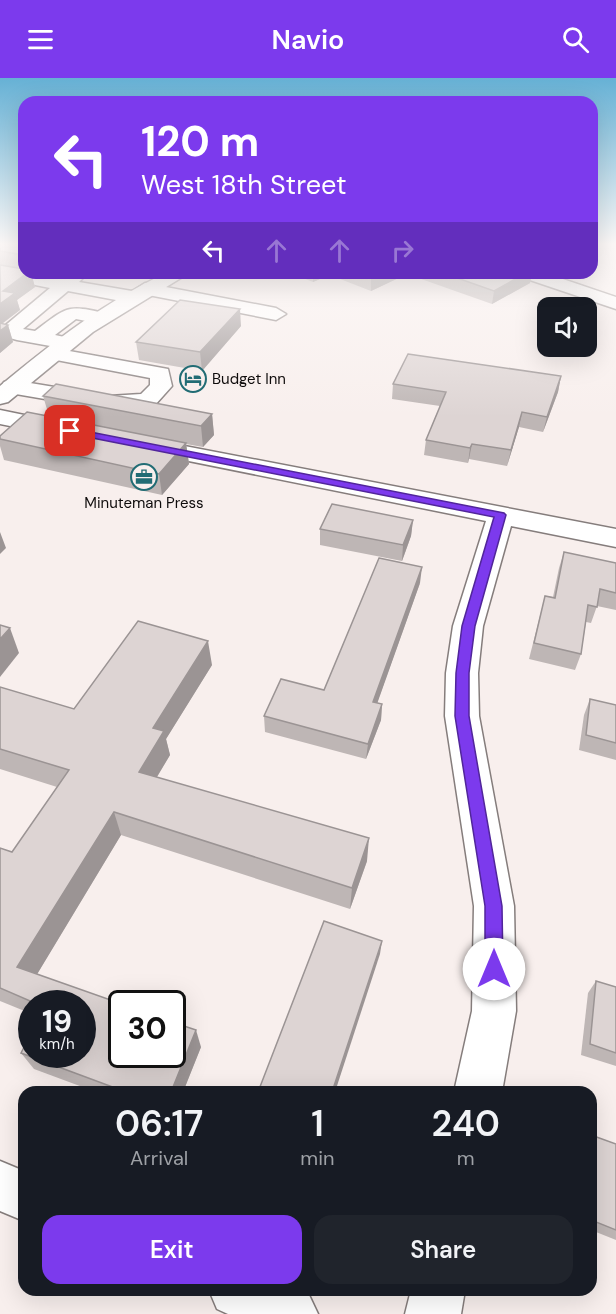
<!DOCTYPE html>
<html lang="en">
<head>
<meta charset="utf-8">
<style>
  :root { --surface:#171b24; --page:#20242c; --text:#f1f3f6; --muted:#9ea1a6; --accent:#7c3aed }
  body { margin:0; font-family:"DM Sans",sans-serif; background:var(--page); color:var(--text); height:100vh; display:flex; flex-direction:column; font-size:22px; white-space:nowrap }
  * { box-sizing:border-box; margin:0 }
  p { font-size:20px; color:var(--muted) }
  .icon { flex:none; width:33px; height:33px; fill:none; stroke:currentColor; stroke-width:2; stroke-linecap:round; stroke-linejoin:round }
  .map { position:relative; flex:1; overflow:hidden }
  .drawer { position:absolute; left:18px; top:1008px; width:579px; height:210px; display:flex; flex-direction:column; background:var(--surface); border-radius:18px; box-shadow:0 6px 24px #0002 }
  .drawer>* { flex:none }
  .banner { position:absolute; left:18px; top:18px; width:580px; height:183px; border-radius:18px; box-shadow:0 6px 24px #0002; background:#7c3aed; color:#fff; overflow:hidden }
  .controls { position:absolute; left:537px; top:219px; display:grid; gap:12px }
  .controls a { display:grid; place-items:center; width:60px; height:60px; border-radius:12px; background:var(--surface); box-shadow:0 6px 24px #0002; font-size:30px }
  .speed { position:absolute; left:18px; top:912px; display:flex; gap:12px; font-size:30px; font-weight:700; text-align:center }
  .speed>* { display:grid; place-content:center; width:78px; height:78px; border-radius:50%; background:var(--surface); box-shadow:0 6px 24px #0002; line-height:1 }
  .speed small { font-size:15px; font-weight:400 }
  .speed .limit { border:3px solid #111; border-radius:9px; background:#fff; color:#111 }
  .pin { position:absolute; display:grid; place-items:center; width:51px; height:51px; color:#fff; margin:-26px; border-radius:12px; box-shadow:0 3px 9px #0006 }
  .me { position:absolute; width:66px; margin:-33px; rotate:0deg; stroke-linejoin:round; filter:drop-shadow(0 0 4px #0008) }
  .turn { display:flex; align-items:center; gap:21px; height:126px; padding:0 24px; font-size:27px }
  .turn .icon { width:78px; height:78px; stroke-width:2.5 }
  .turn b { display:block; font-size:42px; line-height:51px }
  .lanes { display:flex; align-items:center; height:57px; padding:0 24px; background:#0003; justify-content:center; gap:30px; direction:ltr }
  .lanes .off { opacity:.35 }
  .eta { display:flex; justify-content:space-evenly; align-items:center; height:102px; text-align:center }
  .eta b { font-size:36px; font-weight:600; line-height:42px }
  .cta { display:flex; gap:12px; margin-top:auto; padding:12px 24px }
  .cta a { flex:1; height:69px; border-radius:18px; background:var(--accent); color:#fff; font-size:24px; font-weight:600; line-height:69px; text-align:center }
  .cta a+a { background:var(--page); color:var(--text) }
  header { display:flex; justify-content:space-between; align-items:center; height:78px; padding:0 24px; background:var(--accent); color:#fff; font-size:27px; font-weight:600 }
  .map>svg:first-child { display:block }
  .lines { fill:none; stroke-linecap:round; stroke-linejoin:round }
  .minor-casing { stroke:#857d7c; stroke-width:3 }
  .major-casing { stroke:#857d7c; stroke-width:3 }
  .minor { fill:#fff; fill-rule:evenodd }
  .major { fill:#fff; fill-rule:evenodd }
  .wall { fill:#beb6b5 }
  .shaded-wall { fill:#9b9494 }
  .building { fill:#ddd4d3; stroke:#9b9494; stroke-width:1.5 }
  .route { fill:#7c3aed; stroke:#51269a; stroke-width:1.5 }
  .labels { text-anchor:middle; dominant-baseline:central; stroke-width:4.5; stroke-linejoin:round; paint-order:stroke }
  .far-poi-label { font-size:15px; fill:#0f0c0c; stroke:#f8efed; text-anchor:start }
</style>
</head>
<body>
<header><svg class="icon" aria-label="menu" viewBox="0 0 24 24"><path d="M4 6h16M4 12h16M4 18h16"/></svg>Navio<svg class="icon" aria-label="search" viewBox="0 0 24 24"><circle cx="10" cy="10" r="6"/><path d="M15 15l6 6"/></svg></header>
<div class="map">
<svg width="616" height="1236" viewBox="0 0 616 1236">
  <rect width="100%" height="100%" fill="#f8efed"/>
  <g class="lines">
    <defs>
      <g id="minor">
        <path d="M0 190 61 201 68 195H88L79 204 132 213 141 219 132 225 68 213 23 251 35 253C68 228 67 226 108 236L111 240 108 244 101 246 76 241 55 257 74 261 77 265 74 269 67 271 17 262 10 260 1 251 50 210 0 200Z"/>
        <path d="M518 195H545L616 219V231L521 199Z"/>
        <path d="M145 205 276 230 286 236 276 242 138 215 136 211Z"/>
        <path d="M53 270 168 291 172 308 155 327 109 332 4 314 1 309 4 304 12 302 109 318 141 316 150 307V300L46 280 43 276 46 272Z"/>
        <path d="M0 332 68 346 72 351 68 356 60 358 0 346Z"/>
        <path d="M143 360 616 451V469L511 448 483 548 478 595 479 638 514 828 516 933 502 1014H454L472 933 474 828 445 638 446 595 453 548 486 443 134 372 131 367 134 362Z"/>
        <path d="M0 1083 24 1093V1143L0 1133Z"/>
        <path d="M209 1212H299L309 1217 318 1236H228L217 1231Z"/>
        <path d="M411 1212H465L461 1236H405Z"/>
      </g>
      <path id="major" d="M166 195H189L93 254 8 324 0 326V308C52 265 104 224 166 195Z"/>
    </defs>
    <!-- minor casing -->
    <use href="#minor" class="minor-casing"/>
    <!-- major casing -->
    <use href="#major" class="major-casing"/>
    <!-- minor -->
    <use href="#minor" class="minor"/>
    <!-- major -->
    <use href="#major" class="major"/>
  </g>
  <!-- wall -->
  <g class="wall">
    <path d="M0 166H24V195H31L35 209 17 222 20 232 2 246 8 247 13 264 0 275Z"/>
    <path d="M290 195H334L313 204Z"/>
    <path d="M335 195H532L530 205 492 226 407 196 371 213 335 199Z"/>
    <path d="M241 248 202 293 139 282 136 264Z"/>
    <path d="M561 298 558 314 543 354 519 349 507 388 469 381 468 385 424 377 426 362 440 328 392 321 393 306Z"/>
    <path d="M43 318 212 336 214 357 203 369 186 366 189 386 162 417 4 382 0 368V358L49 338Z"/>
    <path d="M413 442 411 458 402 483 320 467V451Z"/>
    <path d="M564 474 616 485V532L597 528 591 545 586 544 581 576 575 592 529 581 545 518 553 519 559 490Z"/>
    <path d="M420 505 377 625 382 626 381 642 366 681 265 654 264 638 324 612Z"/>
    <path d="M212 587 166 661 170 677 157 699 367 783 350 831 121 757 37 896 201 969 183 1014H96L34 991 21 975 82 926H32V936L0 923V770L12 774 57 709 0 691V609L74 631Z"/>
    <path d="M590 621 616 627V682L579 672 584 637Z"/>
    <path d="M596 903 616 909V988L581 977 588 915Z"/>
    <path d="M591 1057 616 1066V1162L591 1152Z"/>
  </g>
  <!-- shaded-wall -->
  <g class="shaded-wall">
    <path d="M27 195H31L35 209 17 222 20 232 0 247V226L3 213Z"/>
    <path d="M313 195H334L313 204Z"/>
    <path d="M381 195H407V196L371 213V199Z"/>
    <path d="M526 195H532L530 205 492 226 494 213Z"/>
    <path d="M240 231 241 248 202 293 200 274Z"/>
    <path d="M8 247 13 264 0 275V253Z"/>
    <path d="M561 298 558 314 543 354 547 339Z"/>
    <path d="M522 334 519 349 507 388 511 372Z"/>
    <path d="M212 336 214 357 203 369 201 348Z"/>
    <path d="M186 365 189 386 162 417 159 396Z"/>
    <path d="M472 366 469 381 468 385 470 370Z"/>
    <path d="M413 442 411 458 402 483 403 467Z"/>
    <path d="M0 454 6 470 0 476Z"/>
    <path d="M422 489 420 505 372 640 373 624Z"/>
    <path d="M10 550 19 575 0 599V561Z"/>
    <path d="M208 563 212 587 166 661 170 677 146 717 139 694 153 650Z"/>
    <path d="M382 626 381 642 366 681 368 666Z"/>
    <path d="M114 734 121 757 30 908 17 889Z"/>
    <path d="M369 760 367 783 350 831 352 810Z"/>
    <path d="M382 863 380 876 335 1014H332Z"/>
    <path d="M196 952 201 969 183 1014H171Z"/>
  </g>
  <!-- building -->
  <g class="building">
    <path d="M0 166H24V177L0 173Z"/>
    <path d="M0 187 24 191V195H27L3 213 15 215 0 226Z"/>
    <path d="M360 195H381L371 199Z"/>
    <path d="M443 195H526L494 213Z"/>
    <path d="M180 222 240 231 200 274 136 264Z"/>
    <path d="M0 245 8 247 0 253Z"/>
    <path d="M408 276 561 298 547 339 522 334 511 372 472 366 470 370 426 362 446 314 393 306Z"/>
    <path d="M56 306 212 336 201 348 43 318Z"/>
    <path d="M27 334 186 365 159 396 0 361V358Z"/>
    <path d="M332 426 413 442 403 467 320 451Z"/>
    <path d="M564 474 616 485V515L600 511 597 529 588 527 581 576 534 565 545 518 555 520Z"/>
    <path d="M379 480 422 489 373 624 382 626 368 666 264 638 281 601 324 612Z"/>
    <path d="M138 543 208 563 153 650 164 653 139 694 369 760 352 810 114 734 17 889 122 926V976H172V944L196 952 171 1014H126L21 975 32 954V976H82V926H37L0 910V770L12 774 69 692 0 671V609L74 631Z"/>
    <path d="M0 547 10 550 0 561Z"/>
    <path d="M590 621 616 627V665L586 657Z"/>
    <path d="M324 843 382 863 332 1014H258Z"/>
    <path d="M596 903 616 909V975L590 966Z"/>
    <path d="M591 1057 616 1066V1152L591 1142Z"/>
  </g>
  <!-- sky -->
  <linearGradient id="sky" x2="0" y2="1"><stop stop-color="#66b1d5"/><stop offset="0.49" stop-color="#fcf8f7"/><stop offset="1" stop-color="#fcf8f7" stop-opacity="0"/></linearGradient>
  <rect width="616" height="339" fill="url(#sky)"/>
  <!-- route -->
  <path class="route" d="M70 350 504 435 506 437 475 548 469 595V638L502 828 503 891 500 897 494 899 488 897 485 891V828L455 638 456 595 462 548 494 439 67 355 65 353Z"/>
  <!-- icons -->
  <defs>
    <symbol id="hotel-ring" viewBox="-11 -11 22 22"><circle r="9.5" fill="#f8efed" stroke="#216c74" stroke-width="1.5"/><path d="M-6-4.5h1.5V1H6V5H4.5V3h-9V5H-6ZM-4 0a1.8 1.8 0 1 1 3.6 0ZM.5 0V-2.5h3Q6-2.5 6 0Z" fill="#216c74"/></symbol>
    <symbol id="office-ring" viewBox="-11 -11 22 22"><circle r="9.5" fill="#f8efed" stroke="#216c74" stroke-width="1.5"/><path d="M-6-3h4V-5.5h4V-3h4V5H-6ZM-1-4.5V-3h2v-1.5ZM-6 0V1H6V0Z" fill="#216c74"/></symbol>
  </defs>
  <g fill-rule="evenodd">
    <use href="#hotel-ring" x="178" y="286" width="30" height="30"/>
    <use href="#office-ring" x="129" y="384" width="30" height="30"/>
  </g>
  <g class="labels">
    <!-- far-poi labels -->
    <g class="far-poi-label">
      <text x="212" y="301">Budget Inn</text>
      <text x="144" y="425" text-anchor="middle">Minuteman Press</text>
    </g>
  </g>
</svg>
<div class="controls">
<a><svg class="icon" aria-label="sound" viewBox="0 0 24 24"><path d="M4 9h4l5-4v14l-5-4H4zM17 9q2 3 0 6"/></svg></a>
</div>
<div class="speed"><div>19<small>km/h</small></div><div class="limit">30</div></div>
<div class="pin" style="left:70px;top:353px;background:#d93025"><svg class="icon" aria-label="arrive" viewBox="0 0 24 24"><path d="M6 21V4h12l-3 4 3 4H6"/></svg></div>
<svg class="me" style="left:494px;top:891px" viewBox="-20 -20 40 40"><circle r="19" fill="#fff"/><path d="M0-13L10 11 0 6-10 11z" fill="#7c3aed"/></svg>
<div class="banner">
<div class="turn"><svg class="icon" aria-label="left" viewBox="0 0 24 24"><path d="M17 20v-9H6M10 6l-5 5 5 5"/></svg><div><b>120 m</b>West 18th Street</div></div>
<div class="lanes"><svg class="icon" aria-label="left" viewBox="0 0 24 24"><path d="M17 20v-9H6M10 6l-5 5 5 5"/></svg><svg class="icon off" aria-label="ahead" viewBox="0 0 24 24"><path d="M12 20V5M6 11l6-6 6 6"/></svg><svg class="icon off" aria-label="ahead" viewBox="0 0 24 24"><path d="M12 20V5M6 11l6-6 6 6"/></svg><svg class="icon off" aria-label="right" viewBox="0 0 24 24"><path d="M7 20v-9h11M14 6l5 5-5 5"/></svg></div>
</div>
<section class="drawer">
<div class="eta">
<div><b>06:17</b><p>Arrival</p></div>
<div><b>1</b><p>min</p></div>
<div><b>240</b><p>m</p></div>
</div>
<div class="cta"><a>Exit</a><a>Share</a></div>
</section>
</div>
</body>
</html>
